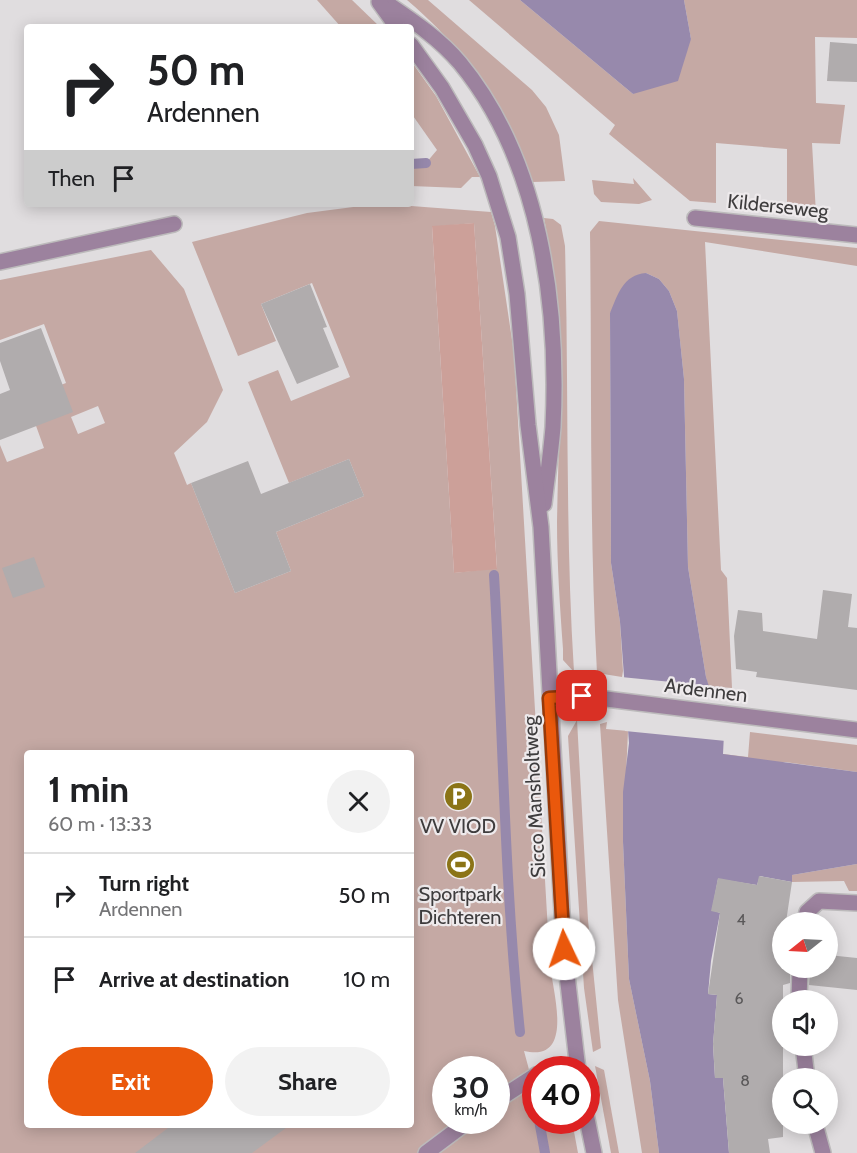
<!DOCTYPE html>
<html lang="en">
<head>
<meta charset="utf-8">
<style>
  :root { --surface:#fff; --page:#f2f2f2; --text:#202124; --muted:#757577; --line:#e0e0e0; --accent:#ea580c }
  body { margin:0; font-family:Cabin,sans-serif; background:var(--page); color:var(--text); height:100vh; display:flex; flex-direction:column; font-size:22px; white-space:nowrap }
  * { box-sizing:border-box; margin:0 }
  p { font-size:20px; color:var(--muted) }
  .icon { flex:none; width:33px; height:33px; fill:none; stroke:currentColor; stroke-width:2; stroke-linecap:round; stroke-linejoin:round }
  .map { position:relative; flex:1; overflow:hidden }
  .panel { position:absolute; left:24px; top:750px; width:390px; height:378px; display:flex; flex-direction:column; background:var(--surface); border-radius:6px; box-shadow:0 3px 15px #0003 }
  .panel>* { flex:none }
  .hud { position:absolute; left:24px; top:24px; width:390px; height:183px; border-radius:6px; box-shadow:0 3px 15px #0003; background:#fff; color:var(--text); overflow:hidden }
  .needle { width:39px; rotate:252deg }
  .tools { position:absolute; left:772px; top:912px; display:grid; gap:12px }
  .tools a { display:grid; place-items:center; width:66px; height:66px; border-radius:50%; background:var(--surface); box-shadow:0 3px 15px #0003; font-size:30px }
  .speed { position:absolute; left:432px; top:1056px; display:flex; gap:12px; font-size:30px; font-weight:700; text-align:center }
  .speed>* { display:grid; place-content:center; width:78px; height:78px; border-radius:50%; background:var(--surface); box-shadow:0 3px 15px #0003; line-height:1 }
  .speed small { font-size:15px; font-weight:400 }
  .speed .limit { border:9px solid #d22; background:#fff; color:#111 }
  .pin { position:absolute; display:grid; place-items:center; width:51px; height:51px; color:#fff; margin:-26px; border-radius:12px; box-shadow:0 3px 9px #0006 }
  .me { position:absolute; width:66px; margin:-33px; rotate:357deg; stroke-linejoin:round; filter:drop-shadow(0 0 4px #0008) }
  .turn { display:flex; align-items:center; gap:21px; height:126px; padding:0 24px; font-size:27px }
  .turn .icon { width:78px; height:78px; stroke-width:2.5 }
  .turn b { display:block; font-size:42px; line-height:51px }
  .then { display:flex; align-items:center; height:57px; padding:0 24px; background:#0003; gap:12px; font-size:22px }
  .round { display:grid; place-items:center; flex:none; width:63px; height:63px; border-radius:32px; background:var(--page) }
  .overview { display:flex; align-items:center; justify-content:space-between; height:102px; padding:0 24px }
  h1 { font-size:36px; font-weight:700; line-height:45px }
  .primary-button { display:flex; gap:12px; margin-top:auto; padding:12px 24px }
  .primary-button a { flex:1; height:69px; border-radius:36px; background:var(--accent); color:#fff; font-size:24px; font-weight:700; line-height:69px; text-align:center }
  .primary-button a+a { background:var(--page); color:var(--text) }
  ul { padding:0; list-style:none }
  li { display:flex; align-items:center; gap:18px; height:84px; padding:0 24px; border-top:2px solid var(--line) }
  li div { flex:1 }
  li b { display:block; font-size:22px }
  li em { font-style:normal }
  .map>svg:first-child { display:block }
  .green { fill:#c5a9a4; fill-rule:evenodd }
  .forest { fill:#cca099 }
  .water { fill:#9789ac }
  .pier { fill:#e0dddf }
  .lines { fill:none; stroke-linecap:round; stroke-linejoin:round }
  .stream { stroke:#9789ac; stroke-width:10 }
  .building { fill:#b0acad }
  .minor-casing { stroke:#bcbabb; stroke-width:18 }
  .minor { stroke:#9c829e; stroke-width:15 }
  .route-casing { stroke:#983908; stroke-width:15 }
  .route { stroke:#ea580c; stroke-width:10 }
  .labels { text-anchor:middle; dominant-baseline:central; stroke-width:4.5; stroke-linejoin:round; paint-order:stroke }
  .number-label { font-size:16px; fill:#5a5859 }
  .street-label { font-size:20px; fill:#3e3c3d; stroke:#eeeaec }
  .poi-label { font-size:20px; fill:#3e3c3d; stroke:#eeeaec }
</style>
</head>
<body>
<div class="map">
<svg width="857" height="1153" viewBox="0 0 857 1153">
  <rect width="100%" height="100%" fill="#e0dddf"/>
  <!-- green -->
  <g class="green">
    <path d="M317 0H352L380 27H341Z"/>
    <path d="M407 0H428L532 90 546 107 559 135 565 181 533 182C507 109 466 50 407 0Z"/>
    <path d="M469 0H520L633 94 691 39 684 0H857V38L815 37 816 103 845 105 840 144 812 143 816 214 787 212V149L716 143V203L690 201 609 134 615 125Z"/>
    <path d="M411 61 436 96 480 177H472L461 188 411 186V164L426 163 437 150 411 113Z"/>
    <path d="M633 178 652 200 639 204 601 202 594 194 592 180 634 184Z"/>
    <path d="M361 206H411L491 212 495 226 514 353 550 965C553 993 575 1063 524 1051L535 1092 536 1120 572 1121 578 1153H0V445L7 462 44 448 26 398 66 383 44 324 0 340V280L151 250 184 289 223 390 207 422 174 453 187 485 191 483 235 593 291 571 276 532 364 496 349 459 289 483 248 382 278 370 291 401 350 377 312 283 261 304 276 341 238 356 192 242 307 213ZM474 223 497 568 454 573 432 227ZM98 406 105 423 78 434 71 417ZM27 753H411V1125H27ZM446 1070H496V1120H446Z"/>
    <path d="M544 218 553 219 561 225 565 246C569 388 565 530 574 672L563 660V649C560 607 557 564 557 522 559 414 566 325 544 218Z"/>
    <path d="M599 221 857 248V266L705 242 721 570 727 578 732 688 708 686 706 677 688 567 684 379 677 311 669 291 659 279 646 273 610 313 611 563 620 622 623 671 622 677 597 673C589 526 592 379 590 232Z"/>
    <path d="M577 720 588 920 601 1048 593 1052 584 988 568 736Z"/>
    <path d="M607 722 606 729 628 731 623 842 629 979 650 1081 659 1153H642L618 1000 600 724Z"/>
    <path d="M750 732 857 745V772L785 762 706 775 723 741V754L748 757Z"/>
    <path d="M857 864V891H849L844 881 792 882V875Z"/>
    <path d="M595 1066 604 1070 619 1153H611Z"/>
  </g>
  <!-- forest -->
  <path class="forest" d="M474 223 497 569 454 573 432 226Z"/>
  <!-- water -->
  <g class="water">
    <path d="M520 0H684L691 39 678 81 633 94Z"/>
    <path d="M646 273 659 279 669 291 677 311 684 379 688 567 706 677 724 734 723 754 857 772V864L792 875V882L760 876 757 885 718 879 712 910 720 913 711 961 708 994 717 995 713 1045 715 1078H723L729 1153H659L650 1081 629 979 623 842V792L629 743 620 622 611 563 610 313C618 294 623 275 646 273Z"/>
  </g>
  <!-- pier -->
  <path class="pier" d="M621 677 712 686 727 733 726 741 625 731Z"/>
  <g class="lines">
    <!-- stream -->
    <g class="stream">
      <path d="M411 164 426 163"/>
      <path d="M494 575C503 728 504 880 520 1032"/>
      <path d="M539 1120 545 1153"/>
    </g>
  </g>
  <!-- building -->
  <g class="building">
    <path d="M830 42 857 44V82L827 81Z"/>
    <path d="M310 284 327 327 323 328 339 367 297 384 261 304Z"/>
    <path d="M41 328 73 412 0 440V394L10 390 0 361V343Z"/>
    <path d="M349 459 364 496 276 532 291 571 235 593 191 483 248 461 261 494Z"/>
    <path d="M34 557 45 587 13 598 2 568Z"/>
    <path d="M823 590 852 594 848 627 857 628V690L756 677 757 672 736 669 734 636 738 610 762 613 763 631 817 639Z"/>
    <path d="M759 876 792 882 786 922H783V968H790V983L783 985V1137L768 1139 770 1153H729L723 1078H715L713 1044 717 995 708 994 720 913 711 911 718 878 757 885Z"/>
    <path d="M828 955 857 958V990L809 985 810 968H828Z"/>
    <path d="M172 1125H290L252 1153H135Z"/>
  </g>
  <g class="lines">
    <defs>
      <g id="minor">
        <path d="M382 0C410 19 438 37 460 63 540 160 559 304 553 427 551 452 547 478 544 504"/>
        <path d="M379 2 397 27"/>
        <path d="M411 45 442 88 475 145 489 176 508 237 517 294 528 425 541 527 564 949 578 1070"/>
        <path d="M695 218 857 235"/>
        <path d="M0 262 174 224"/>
        <path d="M550 698 582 696 857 730"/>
        <path d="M805 922 807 912 819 901 857 903"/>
        <path d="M799 1000 800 968"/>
        <path d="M803 1046 807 1078"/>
        <path d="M551 1070 577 1064"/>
        <path d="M496 1101 536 1075"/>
        <path d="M586 1114 594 1153"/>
        <path d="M815 1124 823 1153"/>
        <path d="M426 1153 470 1120"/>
      </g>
    </defs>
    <!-- minor casing -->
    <use href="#minor" class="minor-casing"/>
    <!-- minor -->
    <use href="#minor" class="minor"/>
  </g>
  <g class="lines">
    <defs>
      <path id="route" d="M564 949 549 698 582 696"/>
    </defs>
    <!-- route casing -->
    <use href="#route" class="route-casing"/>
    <!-- route -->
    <use href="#route" class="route"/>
  </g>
  <!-- icons -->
  <defs>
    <symbol id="parking-disc" viewBox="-11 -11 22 22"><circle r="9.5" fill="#8b7417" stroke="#eeeaec"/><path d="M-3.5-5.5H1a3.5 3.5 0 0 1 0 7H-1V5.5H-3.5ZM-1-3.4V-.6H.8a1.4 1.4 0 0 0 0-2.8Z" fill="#fff"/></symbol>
    <symbol id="stadium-disc" viewBox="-11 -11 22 22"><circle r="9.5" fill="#8b7417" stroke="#eeeaec"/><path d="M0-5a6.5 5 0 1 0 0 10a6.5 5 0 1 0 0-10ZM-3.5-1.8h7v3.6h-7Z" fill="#fff"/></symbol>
  </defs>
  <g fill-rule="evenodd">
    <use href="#parking-disc" x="442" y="780" width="33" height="33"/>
    <use href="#stadium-disc" x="444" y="848" width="33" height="33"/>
  </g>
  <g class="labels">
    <!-- number labels -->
    <g class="number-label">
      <text x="741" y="919">4</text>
      <text x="739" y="998">6</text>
      <text x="745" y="1080">8</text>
    </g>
    <!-- street labels -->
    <g class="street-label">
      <text transform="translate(778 206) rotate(6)">Kilderseweg</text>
      <text transform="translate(706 690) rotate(7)">Ardennen</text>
      <text transform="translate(534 797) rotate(-93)">Sicco Mansholtweg</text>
    </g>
    <!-- poi labels -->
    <g class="poi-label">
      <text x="458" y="826">VV VIOD</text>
      <text x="460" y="894">Sportpark<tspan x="460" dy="23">Dichteren</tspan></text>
    </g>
  </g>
</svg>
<div class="tools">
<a><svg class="needle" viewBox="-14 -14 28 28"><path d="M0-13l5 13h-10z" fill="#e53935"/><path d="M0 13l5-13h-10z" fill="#757577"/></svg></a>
<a><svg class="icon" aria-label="sound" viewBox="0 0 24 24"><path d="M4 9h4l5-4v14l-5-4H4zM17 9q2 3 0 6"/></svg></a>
<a><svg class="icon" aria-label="search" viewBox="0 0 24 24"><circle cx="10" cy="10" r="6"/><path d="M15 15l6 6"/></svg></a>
</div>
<div class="speed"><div>30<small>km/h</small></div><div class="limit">40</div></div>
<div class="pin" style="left:582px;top:696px;background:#d93025"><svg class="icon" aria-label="arrive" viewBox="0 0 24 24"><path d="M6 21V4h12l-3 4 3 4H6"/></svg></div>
<svg class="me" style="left:564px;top:949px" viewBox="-20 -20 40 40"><circle r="19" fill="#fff"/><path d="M0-13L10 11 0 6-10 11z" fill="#ea580c"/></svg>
<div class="hud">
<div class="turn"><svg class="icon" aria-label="right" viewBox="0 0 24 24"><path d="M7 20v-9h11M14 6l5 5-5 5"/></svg><div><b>50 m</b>Ardennen</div></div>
<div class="then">Then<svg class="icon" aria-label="arrive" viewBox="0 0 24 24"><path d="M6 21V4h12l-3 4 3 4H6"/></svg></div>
</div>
<section class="panel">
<div class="overview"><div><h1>1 min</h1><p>60 m · 13:33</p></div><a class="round"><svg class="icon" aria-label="close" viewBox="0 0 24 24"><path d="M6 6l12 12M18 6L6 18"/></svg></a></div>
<ul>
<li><svg class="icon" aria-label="right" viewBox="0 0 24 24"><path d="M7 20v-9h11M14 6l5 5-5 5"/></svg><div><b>Turn right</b><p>Ardennen</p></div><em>50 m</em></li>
<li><svg class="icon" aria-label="arrive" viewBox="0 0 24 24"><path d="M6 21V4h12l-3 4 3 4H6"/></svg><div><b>Arrive at destination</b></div><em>10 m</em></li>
</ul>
<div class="primary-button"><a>Exit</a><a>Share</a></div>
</section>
</div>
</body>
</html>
